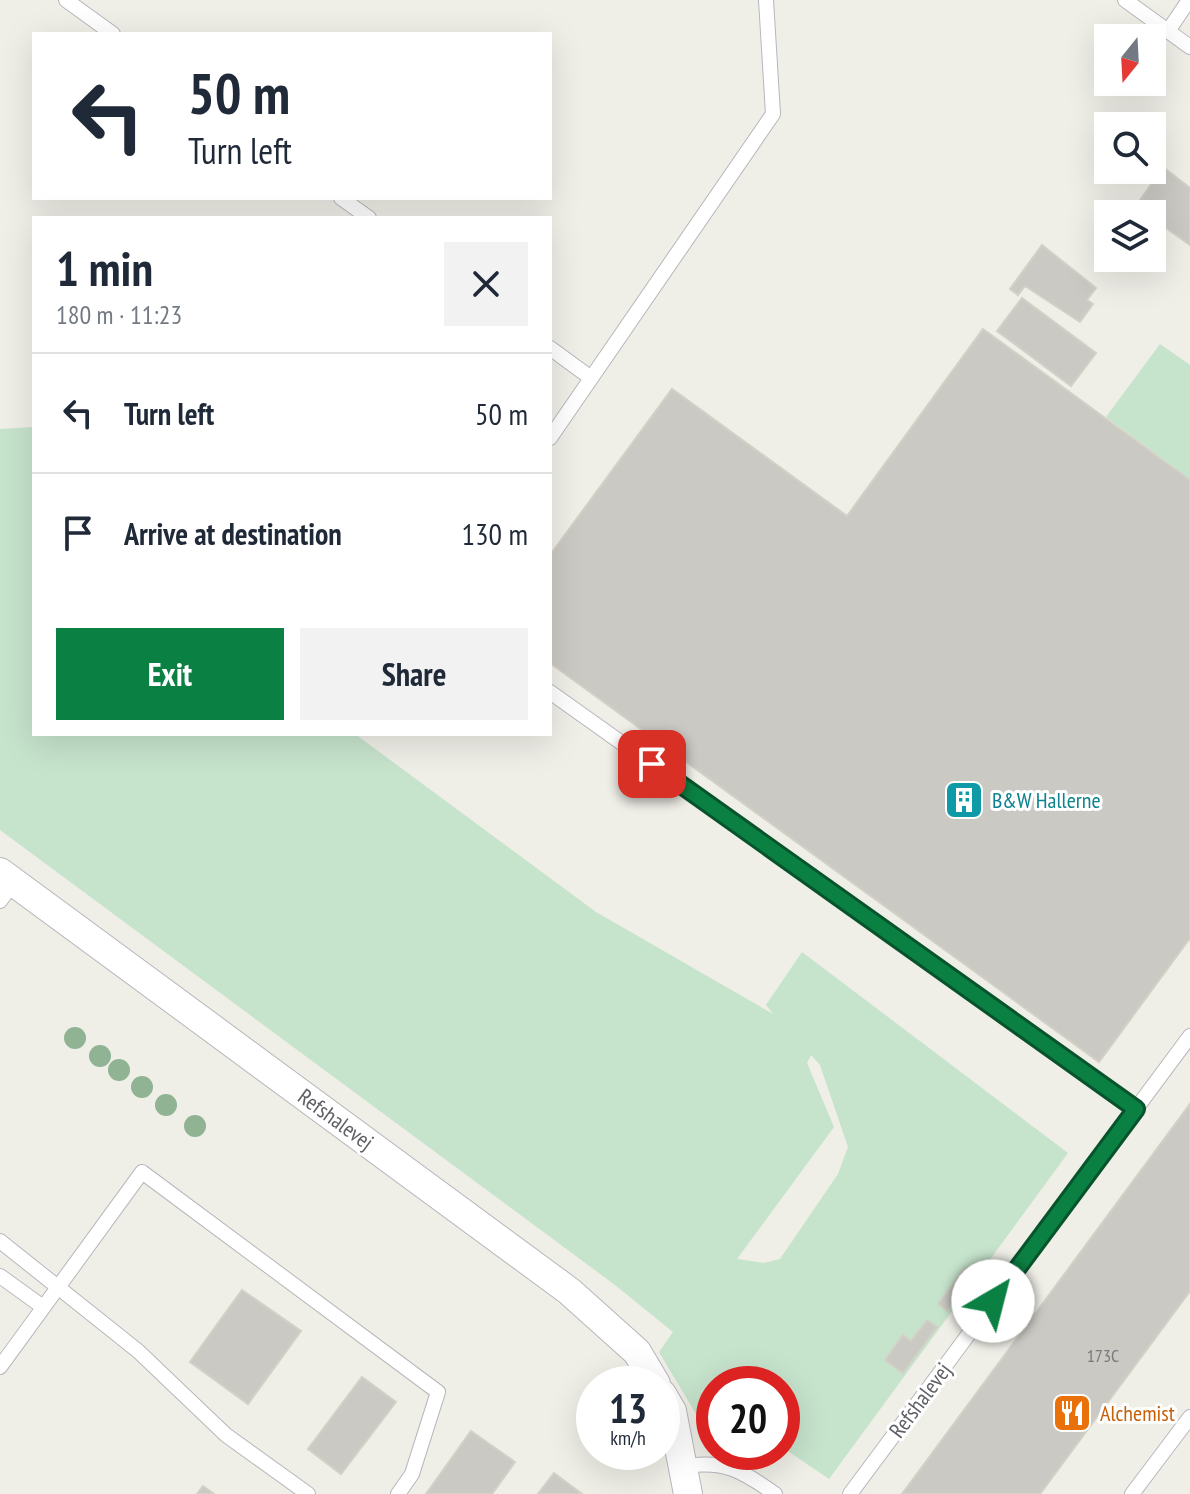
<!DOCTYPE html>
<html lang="en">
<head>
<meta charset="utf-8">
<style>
  :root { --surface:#fff; --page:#f2f2f3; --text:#1f2937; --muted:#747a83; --line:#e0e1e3; --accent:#0b8043 }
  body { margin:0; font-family:"PT Sans Narrow",sans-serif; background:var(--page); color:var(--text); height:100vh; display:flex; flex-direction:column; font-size:30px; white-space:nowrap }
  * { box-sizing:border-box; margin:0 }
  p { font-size:26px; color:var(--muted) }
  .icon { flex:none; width:44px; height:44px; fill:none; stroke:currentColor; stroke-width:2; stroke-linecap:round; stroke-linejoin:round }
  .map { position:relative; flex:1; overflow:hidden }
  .drawer { position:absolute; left:32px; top:216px; width:520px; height:520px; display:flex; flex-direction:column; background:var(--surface); border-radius:0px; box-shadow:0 8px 32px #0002 }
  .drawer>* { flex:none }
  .banner { position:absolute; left:32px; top:32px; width:520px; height:168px; border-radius:0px; box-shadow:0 8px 32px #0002; background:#fff; color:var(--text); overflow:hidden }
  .needle { width:52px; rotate:198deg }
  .tools { position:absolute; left:1094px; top:24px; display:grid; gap:16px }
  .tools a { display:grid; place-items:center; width:72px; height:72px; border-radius:0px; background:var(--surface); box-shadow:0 8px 32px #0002; font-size:40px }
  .speed { position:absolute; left:576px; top:1366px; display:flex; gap:16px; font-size:40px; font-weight:700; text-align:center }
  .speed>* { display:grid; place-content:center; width:104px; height:104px; border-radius:50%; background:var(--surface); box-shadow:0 8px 32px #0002; line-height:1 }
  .speed small { font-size:20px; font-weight:400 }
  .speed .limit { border:12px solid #d22; background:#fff; color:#111 }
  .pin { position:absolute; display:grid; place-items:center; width:68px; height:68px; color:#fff; margin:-34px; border-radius:16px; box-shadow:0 4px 12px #0006 }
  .me { position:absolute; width:88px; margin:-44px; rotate:37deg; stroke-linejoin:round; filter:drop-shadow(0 0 6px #0008) }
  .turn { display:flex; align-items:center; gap:28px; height:168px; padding:0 24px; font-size:36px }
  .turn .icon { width:104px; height:104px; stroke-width:2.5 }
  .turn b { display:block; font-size:56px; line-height:68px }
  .round { display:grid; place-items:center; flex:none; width:84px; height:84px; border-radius:0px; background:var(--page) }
  .head { display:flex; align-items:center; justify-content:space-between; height:136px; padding:0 24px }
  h1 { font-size:48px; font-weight:600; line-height:60px }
  .primary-button { display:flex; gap:16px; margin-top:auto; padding:16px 24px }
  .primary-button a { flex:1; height:92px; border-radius:0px; background:var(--accent); color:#fff; font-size:32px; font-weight:600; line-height:92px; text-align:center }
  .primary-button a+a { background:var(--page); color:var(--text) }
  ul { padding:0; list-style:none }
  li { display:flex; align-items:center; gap:24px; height:120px; padding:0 24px; border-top:2px solid var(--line) }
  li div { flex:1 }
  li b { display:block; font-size:30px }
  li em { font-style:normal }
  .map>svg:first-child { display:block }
  .green { fill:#c6e3cc; fill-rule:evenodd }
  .building { fill:#cac9c3; stroke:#d3d1c6; stroke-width:2 }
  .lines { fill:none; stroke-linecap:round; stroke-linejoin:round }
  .service-casing { stroke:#b7b7bc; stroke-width:16 }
  .minor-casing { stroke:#b7b7bc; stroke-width:30 }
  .service { stroke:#fff; stroke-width:14 }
  .minor { stroke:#fff; stroke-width:28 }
  .tree { fill:#8fb393 }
  .route-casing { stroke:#07532c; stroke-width:20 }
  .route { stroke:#0b8043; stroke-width:14 }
  .labels { text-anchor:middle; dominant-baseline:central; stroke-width:6; stroke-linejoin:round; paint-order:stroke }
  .number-label { font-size:18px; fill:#797a7c }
  .culture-label { font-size:22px; fill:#0d838f; stroke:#fff; text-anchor:start }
  .street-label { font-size:22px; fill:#5e6065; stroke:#fff }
  .food-label { font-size:22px; fill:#c56008; stroke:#fff; text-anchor:start }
</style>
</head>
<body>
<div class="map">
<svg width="1190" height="1494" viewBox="0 0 1190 1494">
  <rect width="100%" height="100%" fill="#efeee7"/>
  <!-- green -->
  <g class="green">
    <path d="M1160 344 1190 365V479L1106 417Z"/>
    <path d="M34 427V734H355L596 912 773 1014 766 1005 802 952 1068 1153 829 1479 782 1447V1384H714V1432L711 1433 696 1422V1414L659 1352 673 1332 615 1285 0 830V429ZM811 1055 820 1065 848 1147 838 1174 780 1259 764 1263 737 1259 834 1127 807 1063Z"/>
  </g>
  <!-- building -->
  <g class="building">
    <path d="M1163 167 1190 188V245L1152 218V214L1136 206Z"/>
    <path d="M1042 245 1096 288 1087 300 1093 304 1080 322 1025 286 1018 295 1010 289Z"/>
    <path d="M1022 298 1096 353 1071 386 997 331Z"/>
    <path d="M983 329 1190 480V938L1099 1062 550 663V555L672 389 847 516Z"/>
    <path d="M1190 1104V1291L1040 1494H902Z"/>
    <path d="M965 1268 974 1275 947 1311 938 1304Z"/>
    <path d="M242 1290 301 1331 248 1404 190 1362Z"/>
    <path d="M927 1320 937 1327 903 1373 885 1360 903 1335 911 1341Z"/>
    <path d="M362 1377 396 1402 341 1474 308 1449Z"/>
    <path d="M471 1431 515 1462 492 1494H426Z"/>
    <path d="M554 1473 582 1494H538Z"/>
    <path d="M203 1486 214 1494H197Z"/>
  </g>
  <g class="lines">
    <defs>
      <g id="service">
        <path d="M66 0 113 34"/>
        <path d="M1125 0 1190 47"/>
        <path d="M1168 31 1189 0"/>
        <path d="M341 198 369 218"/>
        <path d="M550 348 591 378"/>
        <path d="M550 438 773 114 766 0"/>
        <path d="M550 692 1136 1109"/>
        <path d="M0 901 14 882"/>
        <path d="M0 1241 138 1351 226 1435 308 1494"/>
        <path d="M0 1276 43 1307"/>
        <path d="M0 1367 142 1172 438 1392 412 1474 398 1494"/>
        <path d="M685 1466C725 1460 743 1471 775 1494"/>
        <path d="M850 1494 1190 1036"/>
        <path d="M1132 1494 1190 1417"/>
      </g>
      <g id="minor">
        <path d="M0 872 569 1291 637 1352 656 1384"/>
        <path d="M662 1394 672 1411 688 1494"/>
      </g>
    </defs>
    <!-- service casing -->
    <use href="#service" class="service-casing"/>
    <!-- minor casing -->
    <use href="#minor" class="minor-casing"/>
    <!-- service -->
    <use href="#service" class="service"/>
    <!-- minor -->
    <use href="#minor" class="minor"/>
  </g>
  <!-- trees -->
  <g class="tree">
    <circle cx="75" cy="1038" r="11"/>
    <circle cx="100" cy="1056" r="11"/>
    <circle cx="119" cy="1070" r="11"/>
    <circle cx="142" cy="1087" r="11"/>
    <circle cx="166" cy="1105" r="11"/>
    <circle cx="195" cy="1126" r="11"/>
  </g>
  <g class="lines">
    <defs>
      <path id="route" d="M652 764 1136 1109 993 1301"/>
    </defs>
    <!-- route casing -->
    <use href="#route" class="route-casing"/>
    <!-- route -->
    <use href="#route" class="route"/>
  </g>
  <!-- icons -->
  <defs>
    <symbol id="building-square" viewBox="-11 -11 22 22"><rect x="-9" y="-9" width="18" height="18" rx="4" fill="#0f9aa8" stroke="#fff"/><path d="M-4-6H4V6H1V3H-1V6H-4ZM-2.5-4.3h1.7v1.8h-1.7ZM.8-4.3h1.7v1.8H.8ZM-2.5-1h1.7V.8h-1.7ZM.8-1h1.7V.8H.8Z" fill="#fff"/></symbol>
    <symbol id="restaurant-square" viewBox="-11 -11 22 22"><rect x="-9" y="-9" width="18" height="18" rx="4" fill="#e8710a" stroke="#fff"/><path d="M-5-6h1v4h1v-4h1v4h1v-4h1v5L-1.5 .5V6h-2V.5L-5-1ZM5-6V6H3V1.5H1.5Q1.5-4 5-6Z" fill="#fff"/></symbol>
  </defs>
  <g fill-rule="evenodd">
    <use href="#building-square" x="942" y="778" width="44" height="44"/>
    <use href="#restaurant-square" x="1050" y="1391" width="44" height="44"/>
  </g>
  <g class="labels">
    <!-- number labels -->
    <g class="number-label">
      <text x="1103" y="1355">173C</text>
    </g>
    <!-- culture labels -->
    <g class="culture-label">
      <text x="992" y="800">B&amp;W Hallerne</text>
    </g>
    <!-- street labels -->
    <g class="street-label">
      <text transform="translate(336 1119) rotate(36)">Refshalevej</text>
      <text transform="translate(920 1400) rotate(-53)">Refshalevej</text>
    </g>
    <!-- food labels -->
    <g class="food-label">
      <text x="1100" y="1413">Alchemist</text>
    </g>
  </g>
</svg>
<div class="tools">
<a><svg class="needle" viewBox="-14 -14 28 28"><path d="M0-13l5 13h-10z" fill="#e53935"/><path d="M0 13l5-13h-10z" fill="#747a83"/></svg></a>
<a><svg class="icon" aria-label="search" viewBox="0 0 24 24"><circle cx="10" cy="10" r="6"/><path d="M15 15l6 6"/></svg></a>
<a><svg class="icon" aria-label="layers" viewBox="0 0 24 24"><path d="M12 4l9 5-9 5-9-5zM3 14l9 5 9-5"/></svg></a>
</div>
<div class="speed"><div>13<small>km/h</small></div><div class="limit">20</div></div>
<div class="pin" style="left:652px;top:764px;background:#d93025"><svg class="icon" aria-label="arrive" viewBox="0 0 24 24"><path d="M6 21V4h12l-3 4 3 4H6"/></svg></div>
<svg class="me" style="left:993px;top:1301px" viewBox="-20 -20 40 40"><circle r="19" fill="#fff"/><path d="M0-13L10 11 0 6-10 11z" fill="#0b8043"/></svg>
<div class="banner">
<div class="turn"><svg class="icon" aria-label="left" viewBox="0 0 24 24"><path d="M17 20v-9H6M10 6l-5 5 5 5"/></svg><div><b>50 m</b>Turn left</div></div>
</div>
<section class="drawer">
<div class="head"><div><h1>1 min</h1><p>180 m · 11:23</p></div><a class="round"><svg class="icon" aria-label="close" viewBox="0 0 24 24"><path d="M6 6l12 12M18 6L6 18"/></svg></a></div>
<ul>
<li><svg class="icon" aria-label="left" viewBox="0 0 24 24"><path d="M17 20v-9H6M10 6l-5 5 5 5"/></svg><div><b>Turn left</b></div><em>50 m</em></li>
<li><svg class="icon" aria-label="arrive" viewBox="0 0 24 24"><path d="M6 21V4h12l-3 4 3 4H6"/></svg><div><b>Arrive at destination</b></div><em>130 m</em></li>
</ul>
<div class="primary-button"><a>Exit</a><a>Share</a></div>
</section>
</div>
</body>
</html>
